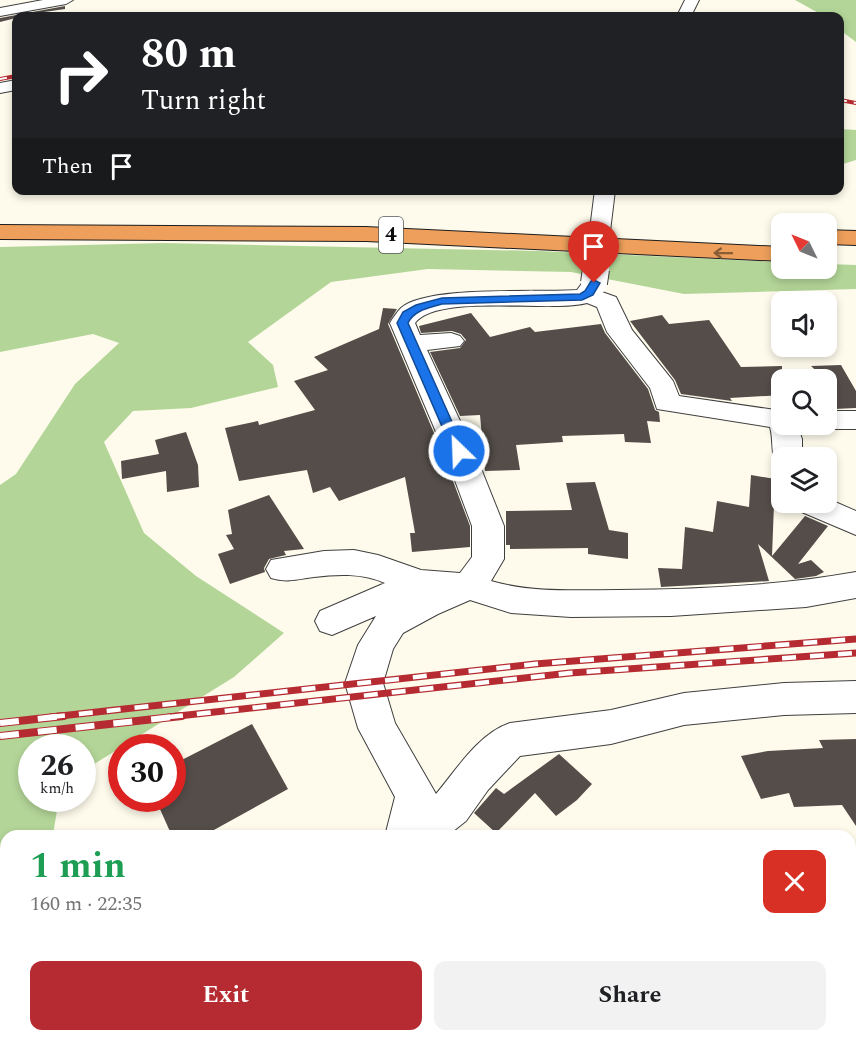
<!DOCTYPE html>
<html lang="en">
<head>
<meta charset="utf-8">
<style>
  :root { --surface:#fff; --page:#f2f2f2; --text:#202124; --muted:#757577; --accent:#b52b31 }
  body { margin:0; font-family:Spectral,serif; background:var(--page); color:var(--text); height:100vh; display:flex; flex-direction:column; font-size:22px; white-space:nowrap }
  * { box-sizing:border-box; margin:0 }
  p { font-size:20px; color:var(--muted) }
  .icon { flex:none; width:33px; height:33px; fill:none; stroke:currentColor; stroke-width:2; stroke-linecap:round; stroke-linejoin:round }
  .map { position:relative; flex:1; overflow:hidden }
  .details { position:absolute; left:0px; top:830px; width:856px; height:212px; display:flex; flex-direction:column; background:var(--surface); border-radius:18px 18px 0 0; box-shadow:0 3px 9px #0003 }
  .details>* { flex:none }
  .hud { position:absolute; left:12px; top:12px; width:832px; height:183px; border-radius:12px; box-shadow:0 3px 9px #0003; background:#202124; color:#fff; overflow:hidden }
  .needle { width:39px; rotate:313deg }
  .fabs { position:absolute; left:771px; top:213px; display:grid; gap:12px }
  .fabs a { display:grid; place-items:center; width:66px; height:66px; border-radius:12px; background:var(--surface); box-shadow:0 3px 9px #0003; font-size:30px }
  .speed { position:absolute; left:18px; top:734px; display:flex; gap:12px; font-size:30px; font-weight:700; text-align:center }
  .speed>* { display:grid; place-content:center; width:78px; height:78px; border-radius:50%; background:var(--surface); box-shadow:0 3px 9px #0003; line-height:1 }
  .speed small { font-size:15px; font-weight:400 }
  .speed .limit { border:9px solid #d22; background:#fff; color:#111 }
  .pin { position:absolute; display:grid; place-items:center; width:51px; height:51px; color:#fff; margin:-62px -26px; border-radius:50% 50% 50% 0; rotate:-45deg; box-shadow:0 0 6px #0007 }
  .pin .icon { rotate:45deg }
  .me { position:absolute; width:66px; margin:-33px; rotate:336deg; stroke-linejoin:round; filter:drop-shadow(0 0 4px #0008) }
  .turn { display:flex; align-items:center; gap:21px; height:126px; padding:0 30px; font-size:27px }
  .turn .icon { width:78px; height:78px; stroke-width:2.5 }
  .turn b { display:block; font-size:42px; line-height:51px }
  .then { display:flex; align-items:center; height:57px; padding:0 30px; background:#0003; gap:12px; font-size:22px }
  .round { display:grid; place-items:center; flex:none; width:63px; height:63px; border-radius:12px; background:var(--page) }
  .headline { display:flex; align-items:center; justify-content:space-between; height:102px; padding:0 30px }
  h1 { font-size:36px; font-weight:700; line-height:45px; color:#1e9e55 }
  .button { display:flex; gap:12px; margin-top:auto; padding:12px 30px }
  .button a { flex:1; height:69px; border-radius:12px; background:var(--accent); color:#fff; font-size:24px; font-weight:700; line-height:69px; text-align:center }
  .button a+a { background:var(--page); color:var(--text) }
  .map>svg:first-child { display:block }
  .forest { fill:#b3d698 }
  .building { fill:#544d49 }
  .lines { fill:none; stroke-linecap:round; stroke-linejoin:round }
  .minor-casing { stroke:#3f3f3f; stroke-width:2 }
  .highway-casing { stroke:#1d1d1d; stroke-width:2 }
  .minor { fill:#fff; fill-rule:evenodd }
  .highway { fill:#ed9f5b; fill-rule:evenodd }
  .rail-far2-casing { stroke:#b52b31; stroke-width:4 }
  .rail-far1-casing { stroke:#b52b31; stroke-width:7 }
  .rail-casing { stroke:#b52b31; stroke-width:8 }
  .rail-far2 { stroke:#fff; stroke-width:2; stroke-dasharray:7; stroke-linecap:butt }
  .rail-far1 { stroke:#fff; stroke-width:4.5; stroke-dasharray:14; stroke-linecap:butt }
  .rail { stroke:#fff; stroke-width:6; stroke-dasharray:19; stroke-linecap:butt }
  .minor-bridge-far1-casing { stroke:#3f3f3f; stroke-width:22; stroke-linecap:butt }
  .minor-bridge-casing { stroke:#3f3f3f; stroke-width:28; stroke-linecap:butt }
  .minor-bridge-far1 { stroke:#fff; stroke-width:20 }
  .minor-bridge { stroke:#fff; stroke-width:26 }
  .oneway { stroke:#885d37 }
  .route { fill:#1a73e8; stroke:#114b97; stroke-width:1.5 }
  .labels { text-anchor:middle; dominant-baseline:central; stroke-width:6; stroke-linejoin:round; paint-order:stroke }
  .shield { fill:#fff; stroke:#555; stroke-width:1.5 }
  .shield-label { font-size:21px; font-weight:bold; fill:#0c0c0c }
</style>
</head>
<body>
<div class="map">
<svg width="856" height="1040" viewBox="0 0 856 1040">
  <rect width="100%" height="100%" fill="#fefbec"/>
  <!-- forest -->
  <g class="forest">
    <path d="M795 0H856V42L840 30V16H824Z"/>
    <path d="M840 129 856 130V160L840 165Z"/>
    <path d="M164 243 539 251 781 262 782 268H826L827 264 856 265V289L684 294 571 272 428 269 331 282 248 342 273 365 278 387 191 408 133 411 104 442 144 533 196 576 284 633 234 677 83 771 82 747H32V798H59L53 835 6 836V884L0 888V485L16 474 75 384 119 343 93 334 0 352V247Z"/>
  </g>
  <!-- building -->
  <g class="building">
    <path d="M65 6V9L16 16V18L0 22V18Z"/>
    <path d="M383 308 397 309 388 324 442 452 470 526V547L412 552 410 533H415L405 477 339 501 330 487 313 493 307 470 239 481 225 428 258 421 259 425 315 410 294 381 328 370 314 357 379 329Z"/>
    <path d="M471 313 490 337 530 327 535 332 601 324 605 333 648 389 655 410 659 412 660 422 647 421 651 443 625 442 624 434 562 436 563 442 516 445 520 470 485 471 480 415 460 416 430 352 460 348 466 340 461 334 452 331 421 333 419 326Z"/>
    <path d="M662 315 669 324 709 320 741 367 782 366V395L730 398 732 401 681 394 675 380 630 321Z"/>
    <path d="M841 365 856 391V408L834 409 826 395V380L811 366Z"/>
    <path d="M186 432 198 465 199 487 167 492 166 471 122 479 121 461 159 454 155 440Z"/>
    <path d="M751 475 775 479 772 556 805 516 828 526 798 564 811 560 824 572 816 576 795 579 758 544 769 581 661 587 658 568 682 569 685 527 713 532 717 501 749 507Z"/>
    <path d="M595 482 609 530 628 533V559L588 554V548L510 549V545H506V511L572 510 566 483Z"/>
    <path d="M269 495 304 549 284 551 286 555 269 559 264 568 265 572 230 584 218 554 234 549 226 535 232 534 228 510Z"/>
    <path d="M252 724 288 789 203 836H172L155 798H172V765Z"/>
    <path d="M856 739V826L842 805 794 807 789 793 761 799 741 756 768 751 823 748 819 740Z"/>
    <path d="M559 754 592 784 577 800 556 816 535 793 496 833 474 813 496 788 504 794Z"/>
  </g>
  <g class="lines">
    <defs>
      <g id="minor">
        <path d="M43 0H73L66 4 0 16V8Z"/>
        <path d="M685 0H699L691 16H677Z"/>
        <path d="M16 80V90L0 93V83Z"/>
        <path d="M594 276 602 278 606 283 602 292 616 297 632 330 673 381 679 396 782 411V424H797L802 439V458H782V466L777 465C770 454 774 440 770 427L657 409 650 388 607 332 597 307 587 303C549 313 438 293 415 323L420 335 451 333 460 336 464 341 460 346 427 350 474 451 504 526V559L491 581C532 593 576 590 619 590 698 589 778 586 856 572V598L806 607 671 616 571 617 511 613 470 600 438 614 403 633 393 649 383 683 395 723 436 794C457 769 478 734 510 723L611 710 684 693 784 683 856 681V713L784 715 684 725 611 744 520 756 488 790 466 821 447 836H385L395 797 358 728 345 683 358 645 376 616 332 635 320 631 315 621 320 611 385 583C362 573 338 574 314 577 299 579 286 583 271 578L266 569 271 560 324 551 354 550 378 555 421 570 460 573 472 557V526L444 451 390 323C393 318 397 312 401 308 427 285 540 293 577 290L586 278Z"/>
        <path d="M809 371 818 373 822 380H796L800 373Z"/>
        <path d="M826 411H856V429H826L816 426 815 424H826Z"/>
        <path d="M826 498 856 511V535L797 510 793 502H826Z"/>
        <path d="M119 1035H174L172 1040H116Z"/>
      </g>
      <g id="highway">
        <path d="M0 225 366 227 782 247V261L366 241 0 239Z"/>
        <path d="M826 230 856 231V245L826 244Z"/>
      </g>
    </defs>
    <!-- minor casing -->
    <use href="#minor" class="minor-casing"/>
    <!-- highway casing -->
    <use href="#highway" class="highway-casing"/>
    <!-- minor -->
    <use href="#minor" class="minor"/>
    <!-- highway -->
    <use href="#highway" class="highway"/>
    <defs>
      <g id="rail-far2">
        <path d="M0 79 16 76"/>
        <path d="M840 100 856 103"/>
      </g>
      <g id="rail-far1">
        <path d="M51 717 535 664 856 639"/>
        <path d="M169 717 570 673 856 653"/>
      </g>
      <g id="rail">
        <path d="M0 723 64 716"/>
        <path d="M0 736 182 716"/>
      </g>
    </defs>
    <!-- rail-far2 casing -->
    <use href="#rail-far2" class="rail-far2-casing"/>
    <!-- rail-far1 casing -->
    <use href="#rail-far1" class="rail-far1-casing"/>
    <!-- rail casing -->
    <use href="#rail" class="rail-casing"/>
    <!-- rail-far2 -->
    <use href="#rail-far2" class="rail-far2"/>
    <!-- rail-far1 -->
    <use href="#rail-far1" class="rail-far1"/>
    <!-- rail -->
    <use href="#rail" class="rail"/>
    <defs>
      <path id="minor-bridge-far1" d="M595 271 605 190"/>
      <path id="minor-bridge" d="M594 283 596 269"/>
    </defs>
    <!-- minor-bridge-far1 casing -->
    <use href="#minor-bridge-far1" class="minor-bridge-far1-casing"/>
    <!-- minor-bridge casing -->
    <use href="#minor-bridge" class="minor-bridge-casing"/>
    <!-- minor-bridge-far1 -->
    <use href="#minor-bridge-far1" class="minor-bridge-far1"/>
    <!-- minor-bridge -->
    <use href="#minor-bridge" class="minor-bridge"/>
  </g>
  <!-- one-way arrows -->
  <defs><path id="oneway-shaft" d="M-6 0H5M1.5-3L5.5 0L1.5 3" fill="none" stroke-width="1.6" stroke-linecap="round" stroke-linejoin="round" transform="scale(1.5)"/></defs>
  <use class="oneway" href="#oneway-shaft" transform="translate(723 253) rotate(-179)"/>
  <!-- route -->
  <path class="route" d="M594 280 600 283 593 295 582 300 442 304C429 308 414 310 408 323L465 451 459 455 454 454 397 323 403 312 416 305 442 298 580 294 585 291 591 281Z"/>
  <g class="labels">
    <!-- shield labels -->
    <rect class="shield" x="379" y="217" width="24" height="36" rx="4.5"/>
    <g class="shield-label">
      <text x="391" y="235">4</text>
    </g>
  </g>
</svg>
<div class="fabs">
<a><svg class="needle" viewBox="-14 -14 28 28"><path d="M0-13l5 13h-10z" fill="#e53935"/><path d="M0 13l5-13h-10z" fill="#757577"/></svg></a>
<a><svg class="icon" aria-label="sound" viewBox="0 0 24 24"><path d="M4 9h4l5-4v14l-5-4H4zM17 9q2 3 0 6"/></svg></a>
<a><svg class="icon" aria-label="search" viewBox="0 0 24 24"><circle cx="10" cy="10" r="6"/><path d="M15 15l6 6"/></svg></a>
<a><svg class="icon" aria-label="layers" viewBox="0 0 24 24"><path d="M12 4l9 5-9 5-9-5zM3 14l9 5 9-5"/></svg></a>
</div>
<div class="speed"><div>26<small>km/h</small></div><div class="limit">30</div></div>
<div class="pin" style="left:594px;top:283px;background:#d93025"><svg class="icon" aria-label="arrive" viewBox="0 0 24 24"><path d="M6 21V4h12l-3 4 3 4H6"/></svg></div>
<svg class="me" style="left:459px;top:451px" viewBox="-20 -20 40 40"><circle r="17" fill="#1a73e8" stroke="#fff" stroke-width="3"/><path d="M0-11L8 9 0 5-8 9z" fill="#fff"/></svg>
<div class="hud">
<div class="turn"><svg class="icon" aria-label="right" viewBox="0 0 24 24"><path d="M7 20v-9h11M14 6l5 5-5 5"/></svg><div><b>80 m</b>Turn right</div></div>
<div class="then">Then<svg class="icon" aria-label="arrive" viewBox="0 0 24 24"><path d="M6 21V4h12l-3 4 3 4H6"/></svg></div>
</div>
<section class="details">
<div class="headline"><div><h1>1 min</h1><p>160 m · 22:35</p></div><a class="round" style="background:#d93025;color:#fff"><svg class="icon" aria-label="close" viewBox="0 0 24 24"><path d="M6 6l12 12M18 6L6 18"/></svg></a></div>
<div class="button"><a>Exit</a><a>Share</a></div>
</section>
</div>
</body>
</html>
